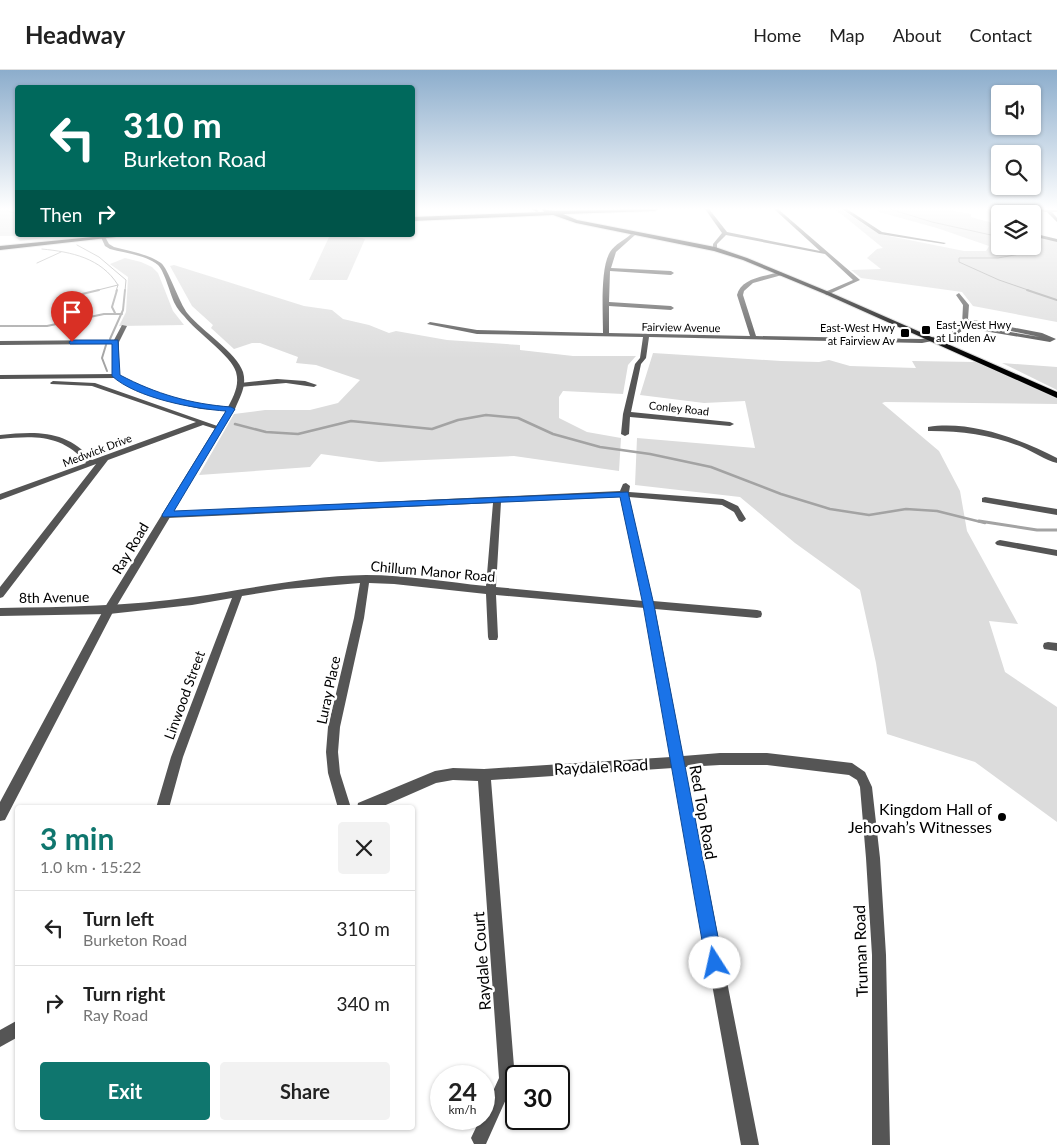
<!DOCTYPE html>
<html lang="en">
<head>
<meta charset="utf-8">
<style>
  :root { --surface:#fff; --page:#f2f2f2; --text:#222; --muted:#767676; --line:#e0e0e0; --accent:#0f766e }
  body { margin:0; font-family:Lato,sans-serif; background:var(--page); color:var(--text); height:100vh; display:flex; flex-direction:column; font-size:19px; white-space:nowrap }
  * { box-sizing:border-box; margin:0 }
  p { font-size:16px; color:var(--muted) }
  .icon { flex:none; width:28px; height:28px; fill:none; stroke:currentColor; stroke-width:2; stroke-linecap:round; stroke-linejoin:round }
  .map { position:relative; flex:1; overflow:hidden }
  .sheet { position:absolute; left:15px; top:735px; width:400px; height:325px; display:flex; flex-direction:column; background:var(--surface); border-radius:5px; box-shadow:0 1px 4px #0004 }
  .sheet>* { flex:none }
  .banner { position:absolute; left:15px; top:15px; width:400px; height:152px; border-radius:5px; box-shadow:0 1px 4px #0004; background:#00695c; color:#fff; overflow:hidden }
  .controls { position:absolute; left:991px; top:15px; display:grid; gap:10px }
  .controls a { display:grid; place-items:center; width:50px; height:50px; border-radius:5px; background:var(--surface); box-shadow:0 1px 4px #0004; font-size:25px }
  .speed { position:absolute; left:430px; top:995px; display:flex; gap:10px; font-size:25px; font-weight:700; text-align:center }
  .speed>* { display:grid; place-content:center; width:65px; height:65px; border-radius:50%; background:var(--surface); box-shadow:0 1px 4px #0004; line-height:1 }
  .speed small { font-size:12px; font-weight:400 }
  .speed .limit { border:2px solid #111; border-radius:8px; background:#fff; color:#111 }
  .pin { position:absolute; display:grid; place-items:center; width:42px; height:42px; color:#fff; margin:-51px -21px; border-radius:50% 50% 50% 0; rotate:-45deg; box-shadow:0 0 5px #0007 }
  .pin .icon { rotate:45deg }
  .me { position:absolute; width:55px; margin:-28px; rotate:350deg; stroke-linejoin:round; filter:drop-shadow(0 0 4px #0008) }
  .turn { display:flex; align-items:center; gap:18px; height:105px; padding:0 25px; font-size:22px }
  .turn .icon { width:65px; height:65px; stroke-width:2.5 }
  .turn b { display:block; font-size:35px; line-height:42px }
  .then { display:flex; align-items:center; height:48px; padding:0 25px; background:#0003; gap:10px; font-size:19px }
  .round { display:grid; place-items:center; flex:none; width:52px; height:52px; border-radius:5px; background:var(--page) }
  .head { display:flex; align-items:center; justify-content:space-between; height:85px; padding:0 25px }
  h1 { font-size:30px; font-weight:700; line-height:38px; color:var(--accent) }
  .primary-button { display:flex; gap:10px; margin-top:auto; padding:10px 25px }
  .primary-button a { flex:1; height:58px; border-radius:5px; background:var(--accent); color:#fff; font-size:20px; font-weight:700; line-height:58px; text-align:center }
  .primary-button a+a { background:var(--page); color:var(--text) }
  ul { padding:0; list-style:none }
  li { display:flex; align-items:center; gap:15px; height:75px; padding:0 25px; border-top:1px solid var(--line) }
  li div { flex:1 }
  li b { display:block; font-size:19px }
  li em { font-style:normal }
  header { display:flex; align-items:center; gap:30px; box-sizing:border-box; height:70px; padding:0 25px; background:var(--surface); border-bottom:1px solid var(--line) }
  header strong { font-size:24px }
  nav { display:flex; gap:28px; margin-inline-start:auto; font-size:18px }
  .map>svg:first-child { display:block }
  .green { fill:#dcdcdc }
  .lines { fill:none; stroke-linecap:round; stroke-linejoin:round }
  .stream-far3 { stroke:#a3a3a3; stroke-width:1 }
  .stream-far2 { stroke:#a3a3a3; stroke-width:2 }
  .stream-far1 { stroke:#a3a3a3; stroke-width:2.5 }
  .stream { stroke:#a3a3a3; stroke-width:3 }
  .primary-casing { stroke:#dbdbdb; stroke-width:2 }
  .minor { fill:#555; fill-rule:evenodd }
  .tertiary { fill:#555; fill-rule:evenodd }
  .secondary { fill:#222; fill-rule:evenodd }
  .primary { fill:#000; fill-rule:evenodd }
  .route { fill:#1a73e8; stroke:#114b97 }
  .poi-dot { fill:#000; stroke:#fff; stroke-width:2 }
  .labels { text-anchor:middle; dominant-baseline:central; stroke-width:5; stroke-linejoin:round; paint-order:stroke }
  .far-poi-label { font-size:11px; fill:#000; stroke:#fff; text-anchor:start }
  .far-street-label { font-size:11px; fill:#000; stroke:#fff }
  .street-label { font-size:14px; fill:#000; stroke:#fff }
  .near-street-label { font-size:16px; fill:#000; stroke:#fff }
  .near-poi-label { font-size:16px; fill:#000; stroke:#fff; text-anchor:end }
</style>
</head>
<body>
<header>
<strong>Headway</strong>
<nav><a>Home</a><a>Map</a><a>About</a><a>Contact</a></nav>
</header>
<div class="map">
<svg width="1057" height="1075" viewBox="0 0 1057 1075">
  <rect width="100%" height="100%" fill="#fff"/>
  <!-- green -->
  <g class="green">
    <path d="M0 139H17L18 165H68L20 171 16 167H20L19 166H0Z"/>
    <path d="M835 139H841L879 164 964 181H986L989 176 937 158 879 142 876 139H944L971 144V147L1000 155V176H1032L1033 164 1057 172V252L973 236 962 222 861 208 851 200 881 199 867 188 877 179 883 178Z"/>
    <path d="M330 165H348L365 169 347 210H309Z"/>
    <path d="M125 188 141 192 152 197 158 203 173 241 184 255 119 256 126 242 128 207 110 194Z"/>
    <path d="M174 195 304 236 332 240 343 249 369 255 389 263 396 261 447 270 520 275V280L573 286H636L628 295 623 324 563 321 559 327V348L587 362 621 368 619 401 514 386 379 392 321 384 310 397 199 405 234 344 265 340H310L338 333 360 310 316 295 296 293 298 287 260 273H252L234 279 211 258 213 255 192 236 170 196Z"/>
    <path d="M653 283 781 291 819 292 829 290 850 296 916 298 912 291 976 292 1057 329V334L885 332 882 333 939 381 960 421 967 461 1018 554 989 551 1005 602 1057 637V752L975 692 887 664 876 593 860 520 795 473 740 427 635 415 637 368 755 378 745 331 704 333 640 325Z"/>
    <path d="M1002 293 1057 297V320Z"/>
  </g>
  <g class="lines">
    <!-- stream-far3 -->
    <g class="stream-far3">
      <path d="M890 139 932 152 1000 167"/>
      <path d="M8 141 18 144"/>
      <path d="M77 175 99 187 126 210 125 221"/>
      <path d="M1012 176 1020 181V184L998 188H959V192L999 210 1031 221"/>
      <path d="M42 179C72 182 101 188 118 215L116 221"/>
      <path d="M37 193 61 182"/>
      <path d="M94 221 118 215"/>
    </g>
    <!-- stream-far2 -->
    <g class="stream-far2">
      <path d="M1027 220 1057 230"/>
      <path d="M82 224 99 220"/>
      <path d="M115 243 112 237 117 220"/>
      <path d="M0 256H47L104 244H122"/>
      <path d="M110 269 123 240 125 220"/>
      <path d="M106 275 102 288 107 301"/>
    </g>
    <!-- stream-far1 -->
    <path class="stream-far1" d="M235 354 266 362 298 364 351 351 432 359 458 350 486 345 518 348 553 364 600 377 650 384 711 397 781 424 830 439 869 445 906 439 937 441 985 453"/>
    <!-- stream -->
    <path class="stream" d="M979 451 1037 460H1057"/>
    <defs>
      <g id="primary">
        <path d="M542 139 554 141 658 139 655 141 563 144 577 150 715 177 747 188 829 222 1057 322V328L825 224 743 190 714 181 576 153 553 145 412 151V147L544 142Z"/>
        <path d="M113 165H134L0 180V176Z"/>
      </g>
    </defs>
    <!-- primary casing -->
    <use href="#primary" class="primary-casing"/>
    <!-- minor -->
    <g class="minor">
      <path d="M705 139H709L727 162 820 181 774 139H778L860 210 827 225 825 224V222L853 210 825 184 726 165 717 174V180H713V174L722 163Z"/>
      <path d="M842 139H847L882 162 946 173 944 174 879 164Z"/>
      <path d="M992 139H996L1000 145V149Z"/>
      <path d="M1024 139 1057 140V142H1052L1057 148V152L1047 142Z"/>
      <path d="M1032 163 1057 169V172L1032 166Z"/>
      <path d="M631 164 635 165 616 182 611 198 671 201 674 203 671 205 610 201 609 232 671 236 674 238 671 240 609 236V263L750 266 737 225C741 208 766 206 780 202L782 203V205L753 213 744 221 743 225 756 266 922 269 949 264 962 255 963 235 956 225 959 223 969 235 968 249 1042 263 1056 269 1050 272 966 258 953 267 922 273 649 267 646 288 641 294 631 342 730 352 734 354 730 356 630 347 629 364 625 366 621 364 623 344 635 294 640 288 643 267 477 264 427 254 430 252 477 260 603 263C603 243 600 198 610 182 615 174 625 170 631 164ZM968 252 1040 267 968 255Z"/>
      <path d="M122 255 127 256 119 272V305C157 325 189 334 231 337L235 339 234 341 201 339 174 333 140 321 115 308 0 309V305L113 304V274L0 275V271L114 270Z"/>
      <path d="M277 309 305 311 317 315 314 317 286 313 240 317 237 315 240 313Z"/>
      <path d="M53 311 95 313 223 358 219 360 203 355 108 390 3 527 0 528V517L96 394 0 430V424L86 393C62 364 34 366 0 369V365C37 361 67 360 92 390L196 352 92 316 51 314 50 313Z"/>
      <path d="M928 357C970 350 1021 369 1057 388V393C1045 390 1034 382 1022 377 992 365 963 361 931 361H928Z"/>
      <path d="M626 413 630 416 629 422 723 429 738 436 746 449 742 452 739 451 734 442 722 435 629 427 653 531 757 540 761 541 762 544 761 547 757 548 655 539 683 686 720 683H767L852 693 865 702 872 717 880 788 886 885 890 1075H872V885L866 788 860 717 857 710 849 705 767 695H720L685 697 759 1075H741L673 698 491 710 515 1009 486 1074H474L471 1068 480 1049H484V1041L499 1008 478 711 453 710 436 713 379 738H357L358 733 435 701 453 698 484 699 671 687 645 538 496 525 498 567 497 570H489L488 567 486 524 394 514 369 513 364 548 340 657 338 682 340 703 351 738H338L328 703 326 682 328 657 354 548 360 513 286 519 242 526 183 687 169 738H156L171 687 232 528 192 535 109 544 0 546V538C65 537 129 536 193 527 250 519 307 506 366 505 406 505 446 512 486 516L493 433 167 448 163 445 167 442 620 421 623 414ZM620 427 643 531 496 517 501 432Z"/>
      <path d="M985 427 1057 439V445L982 432V428Z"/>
      <path d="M1000 470 1057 480V486L997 475 995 473 997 471Z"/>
      <path d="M1048 572 1057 573V581L1044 579 1043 576 1044 573Z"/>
      <path d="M18 950V967L0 977V960Z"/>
    </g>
    <!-- tertiary -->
    <path class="tertiary" d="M100 165H104L109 174 114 177C129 181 148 184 161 193 168 198 179 233 188 244 202 261 237 283 243 302 247 316 240 327 235 339L113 542 5 750 0 751V732L105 537 227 339C233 327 240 316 236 302 232 286 196 262 184 246 181 243 177 238 175 234 170 224 165 202 158 195 146 185 125 183 110 179L105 176Z"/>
    <!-- secondary -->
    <path class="secondary" d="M531 139H536L539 141 537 142Z"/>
    <!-- primary -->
    <use href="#primary" class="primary"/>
  </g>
  <!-- sky -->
  <linearGradient id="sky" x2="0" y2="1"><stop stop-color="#8cadcc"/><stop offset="0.48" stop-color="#fff"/><stop offset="1" stop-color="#fff" stop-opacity="0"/></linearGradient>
  <rect width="1057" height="289" fill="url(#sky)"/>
  <!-- route -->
  <path class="route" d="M72 270H118L120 305C156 324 191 334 231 337L235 339 174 441 628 422 654 535 723 893 721 899 715 902 709 899 706 893 643 535 620 427 163 447 162 445 226 341C194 339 136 328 112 306V274H70L69 272Z"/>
  <!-- markers -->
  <g class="poi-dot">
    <rect x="921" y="255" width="10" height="10" rx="2.5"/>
    <rect x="900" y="258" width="10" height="10" rx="2.5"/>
    <circle cx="1002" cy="747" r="5"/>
  </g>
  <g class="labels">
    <!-- far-poi labels -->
    <g class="far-poi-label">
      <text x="936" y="254">East-West Hwy<tspan x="936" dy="13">at Linden Av</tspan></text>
      <text x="895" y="257" text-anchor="end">East-West Hwy<tspan x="895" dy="13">at Fairview Av</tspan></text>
    </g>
    <!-- far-street labels -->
    <g class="far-street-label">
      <text transform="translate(681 257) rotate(1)">Fairview Avenue</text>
      <text transform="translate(679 338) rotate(6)">Conley Road</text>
      <text transform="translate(97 380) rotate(-21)">Medwick Drive</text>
    </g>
    <!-- street labels -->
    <g class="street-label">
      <text transform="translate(130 478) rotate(-59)">Ray Road</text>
      <text transform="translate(433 501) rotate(5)">Chillum Manor Road</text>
      <text transform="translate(54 527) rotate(-1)">8th Avenue</text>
      <text transform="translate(328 620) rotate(-78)">Luray Place</text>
      <text transform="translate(184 625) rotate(-70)">Linwood Street</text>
    </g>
    <!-- near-street labels -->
    <g class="near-street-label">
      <text transform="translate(601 696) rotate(-3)">Raydale Road</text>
      <text transform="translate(704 742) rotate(80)">Red Top Road</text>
      <text transform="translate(860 881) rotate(-92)">Truman Road</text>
      <text transform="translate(481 891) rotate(-94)">Raydale Court</text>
    </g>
    <!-- near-poi labels -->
    <g class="near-poi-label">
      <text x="992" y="738">Kingdom Hall of<tspan x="992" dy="18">Jehovah’s Witnesses</tspan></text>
    </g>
  </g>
</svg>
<div class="controls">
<a><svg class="icon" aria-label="sound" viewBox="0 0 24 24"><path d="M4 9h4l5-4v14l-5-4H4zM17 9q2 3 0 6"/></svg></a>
<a><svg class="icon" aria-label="search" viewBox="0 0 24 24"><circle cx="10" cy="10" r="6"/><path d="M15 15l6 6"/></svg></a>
<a><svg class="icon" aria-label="layers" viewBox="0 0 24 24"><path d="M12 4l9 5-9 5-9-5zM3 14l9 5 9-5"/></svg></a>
</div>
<div class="speed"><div>24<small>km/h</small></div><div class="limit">30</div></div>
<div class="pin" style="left:72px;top:272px;background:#d93025"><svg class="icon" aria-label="arrive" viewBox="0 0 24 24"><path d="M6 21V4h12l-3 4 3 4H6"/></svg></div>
<svg class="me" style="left:715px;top:893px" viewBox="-20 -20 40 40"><circle r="19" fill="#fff"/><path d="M0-13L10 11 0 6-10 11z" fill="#1a73e8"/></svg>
<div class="banner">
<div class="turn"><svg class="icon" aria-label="left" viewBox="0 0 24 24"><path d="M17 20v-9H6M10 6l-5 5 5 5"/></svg><div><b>310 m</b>Burketon Road</div></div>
<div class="then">Then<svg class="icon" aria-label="right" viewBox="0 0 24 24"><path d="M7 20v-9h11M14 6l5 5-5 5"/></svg></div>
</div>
<section class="sheet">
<div class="head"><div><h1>3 min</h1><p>1.0 km · 15:22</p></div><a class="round"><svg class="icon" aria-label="close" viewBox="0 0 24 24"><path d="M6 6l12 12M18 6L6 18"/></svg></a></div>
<ul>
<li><svg class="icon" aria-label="left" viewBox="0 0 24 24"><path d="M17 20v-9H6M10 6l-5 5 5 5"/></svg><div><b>Turn left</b><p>Burketon Road</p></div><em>310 m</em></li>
<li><svg class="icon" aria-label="right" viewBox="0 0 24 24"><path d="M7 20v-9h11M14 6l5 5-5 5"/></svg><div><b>Turn right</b><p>Ray Road</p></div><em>340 m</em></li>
</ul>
<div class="primary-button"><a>Exit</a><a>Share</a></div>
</section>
</div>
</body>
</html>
